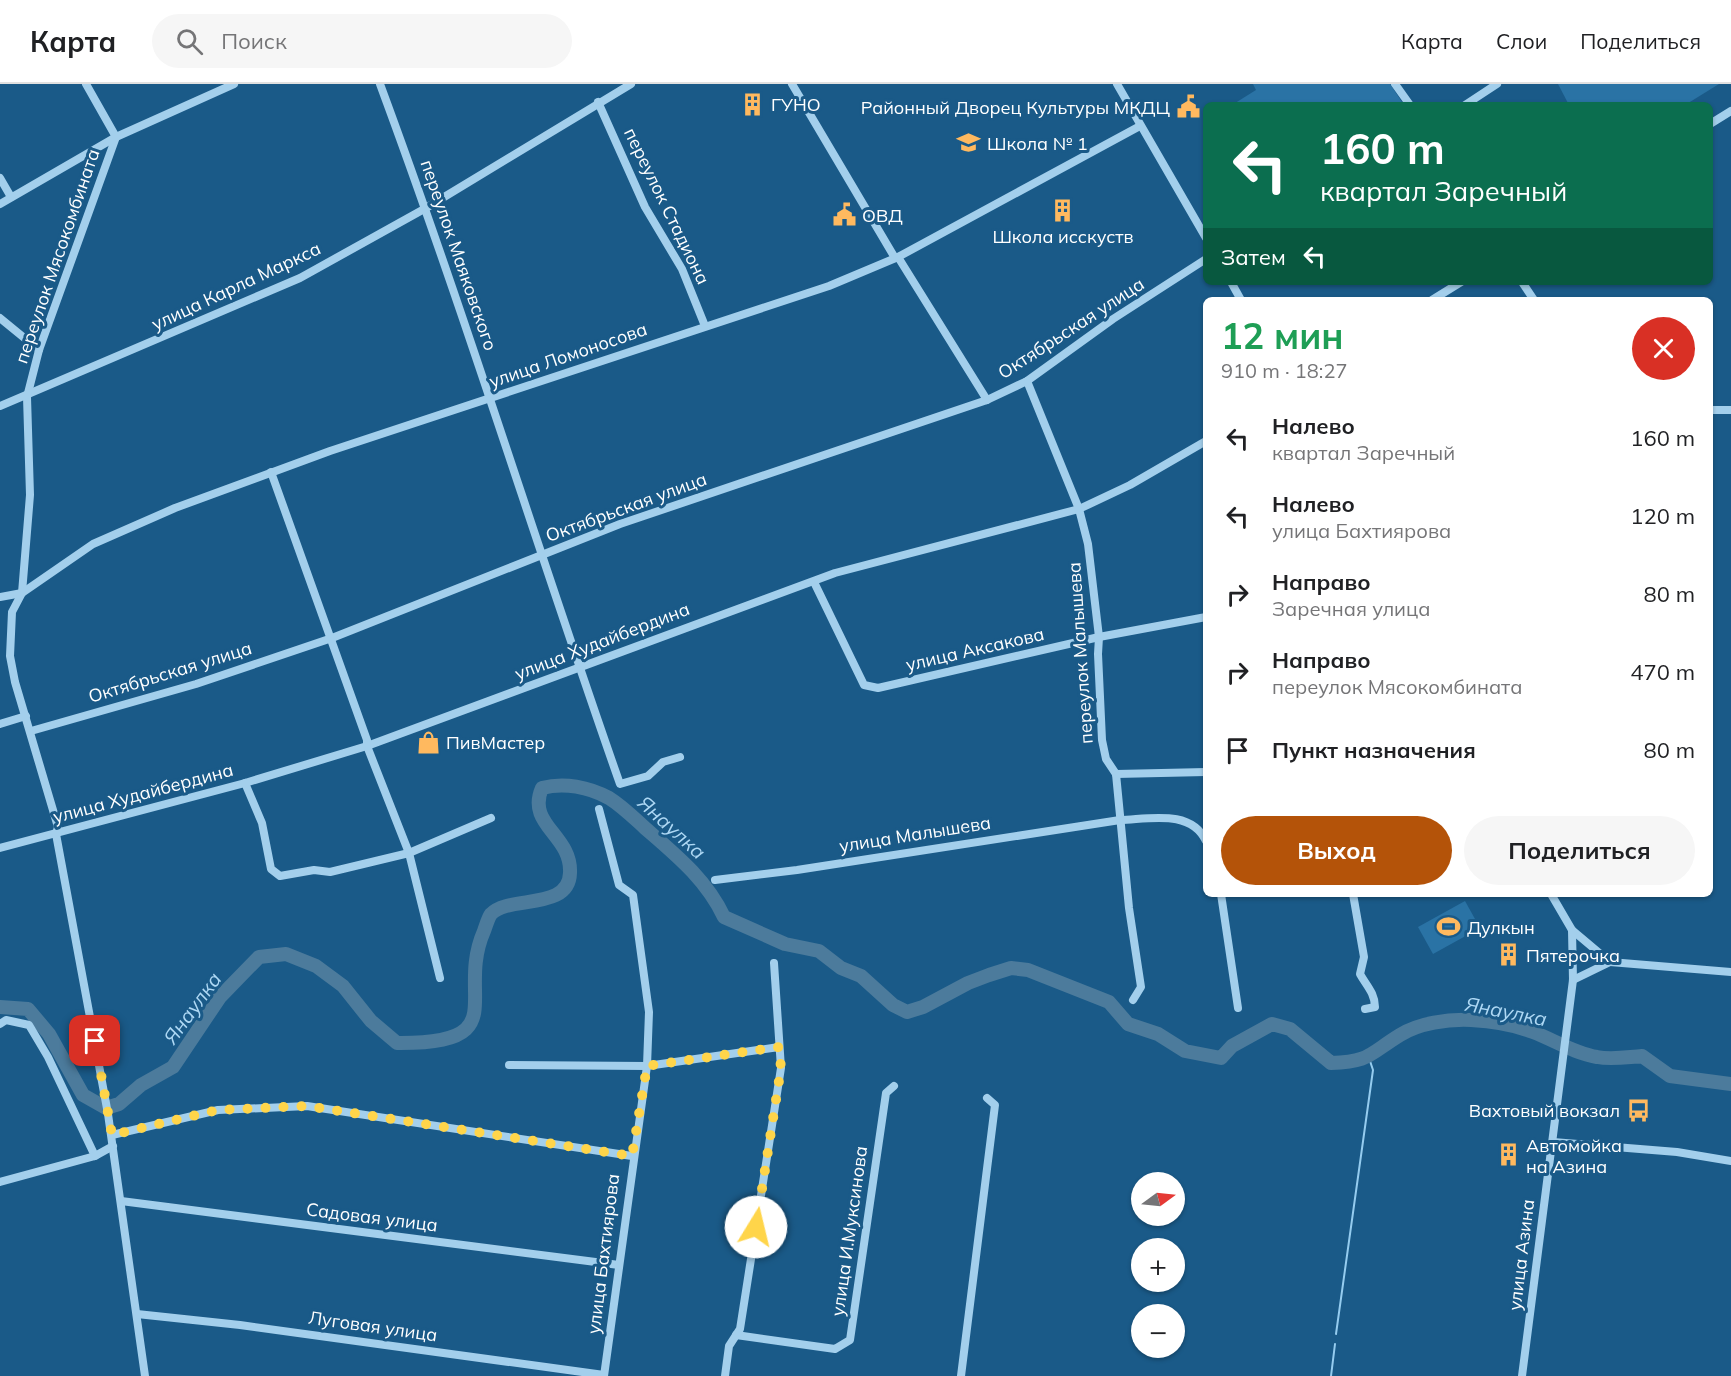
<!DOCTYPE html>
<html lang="ru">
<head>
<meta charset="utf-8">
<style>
  :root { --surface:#fff; --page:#f6f6f6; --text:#202124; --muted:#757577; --line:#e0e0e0; --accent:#b45309 }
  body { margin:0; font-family:Mulish,sans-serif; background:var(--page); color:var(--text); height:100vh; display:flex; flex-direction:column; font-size:22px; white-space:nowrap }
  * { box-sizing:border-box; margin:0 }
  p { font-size:20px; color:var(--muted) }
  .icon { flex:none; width:33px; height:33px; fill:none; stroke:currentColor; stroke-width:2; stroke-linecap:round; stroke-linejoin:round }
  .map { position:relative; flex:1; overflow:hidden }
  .details { position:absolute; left:1203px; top:213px; width:510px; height:600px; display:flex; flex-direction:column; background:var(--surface); border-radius:9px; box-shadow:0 2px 4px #0004 }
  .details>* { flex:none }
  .banner { position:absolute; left:1203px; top:18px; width:510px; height:183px; border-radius:9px; box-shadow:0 2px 4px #0004; background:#0b6e4f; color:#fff; overflow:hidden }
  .needle { width:39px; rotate:75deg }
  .controls { position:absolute; left:1131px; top:1088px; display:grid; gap:12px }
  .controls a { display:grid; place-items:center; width:54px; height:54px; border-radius:50%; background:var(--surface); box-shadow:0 2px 4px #0004; font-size:30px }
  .pin { position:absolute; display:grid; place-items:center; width:51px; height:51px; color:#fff; margin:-26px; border-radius:12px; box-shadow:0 3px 9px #0006 }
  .me { position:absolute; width:66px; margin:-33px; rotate:9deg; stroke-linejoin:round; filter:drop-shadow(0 0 4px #0008) }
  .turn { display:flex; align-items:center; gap:21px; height:126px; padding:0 18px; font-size:27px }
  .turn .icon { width:78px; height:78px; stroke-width:2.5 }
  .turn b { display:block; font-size:42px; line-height:51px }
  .then { display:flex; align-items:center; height:57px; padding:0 18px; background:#0003; gap:12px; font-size:22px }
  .round { display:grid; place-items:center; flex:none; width:63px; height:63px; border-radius:32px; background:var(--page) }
  .headline { display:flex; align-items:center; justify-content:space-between; height:102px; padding:0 18px }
  h1 { font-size:36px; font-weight:700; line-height:45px; color:#1e9e55 }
  .primary-button { display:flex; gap:12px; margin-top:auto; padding:12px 18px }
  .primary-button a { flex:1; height:69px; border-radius:36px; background:var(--accent); color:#fff; font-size:24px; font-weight:700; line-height:69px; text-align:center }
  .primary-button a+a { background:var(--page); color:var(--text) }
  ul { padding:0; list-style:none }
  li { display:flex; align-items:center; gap:18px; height:78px; padding:0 18px }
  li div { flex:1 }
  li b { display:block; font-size:22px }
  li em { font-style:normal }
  header { display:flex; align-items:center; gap:36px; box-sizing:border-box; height:84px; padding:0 30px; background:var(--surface); border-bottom:2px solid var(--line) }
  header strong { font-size:28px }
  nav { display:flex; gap:33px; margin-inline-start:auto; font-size:21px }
  .search { width:420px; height:54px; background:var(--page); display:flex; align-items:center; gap:15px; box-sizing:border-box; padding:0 21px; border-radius:33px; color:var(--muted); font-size:22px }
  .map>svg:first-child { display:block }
  .green { fill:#2a73a5 }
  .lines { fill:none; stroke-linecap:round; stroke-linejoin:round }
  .stream { stroke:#95ccef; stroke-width:2 }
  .river { stroke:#4c7b9c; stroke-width:14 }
  .minor { stroke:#a3cfec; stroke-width:8 }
  .route { stroke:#ffd54a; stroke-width:10; stroke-dasharray:0 18 }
  .labels { text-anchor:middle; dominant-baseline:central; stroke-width:6; stroke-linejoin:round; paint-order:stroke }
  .poi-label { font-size:18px; fill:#fff; stroke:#1a5a88; text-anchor:start }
  .street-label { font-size:18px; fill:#fff; stroke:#1a5a88 }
  .water-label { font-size:20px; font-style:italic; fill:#aed8f4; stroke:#1a5a88 }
</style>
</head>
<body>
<header>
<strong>Карта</strong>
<div class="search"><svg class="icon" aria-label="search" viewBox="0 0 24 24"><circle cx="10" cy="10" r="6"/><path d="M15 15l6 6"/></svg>Поиск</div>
<nav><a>Карта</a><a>Слои</a><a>Поделиться</a></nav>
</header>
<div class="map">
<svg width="1731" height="1292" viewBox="0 0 1731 1292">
  <rect width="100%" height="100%" fill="#1a5a88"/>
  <!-- green -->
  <g class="green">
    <path d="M1253 0H1390L1404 21H1232L1256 6Z"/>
    <path d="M1558 0H1719L1685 21H1569Z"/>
    <path d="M1465 817 1480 844 1433 870 1418 843Z"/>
  </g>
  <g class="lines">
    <!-- stream -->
    <g class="stream">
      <path d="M1336 1250 1373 986 1369 974"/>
      <path d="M1331 1292 1335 1260"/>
    </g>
    <!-- river -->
    <path class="river" d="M0 923 28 925 49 950 83 1011 106 1024 119 1020 141 1001 173 983 220 913 259 873 286 870 316 882 343 902 371 937 397 959C516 960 455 913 484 847 486 842 488 834 491 830 509 811 569 827 570 789 572 751 526 741 542 704 564 698 589 703 609 714 622 722 634 734 645 744 676 771 706 795 724 833L785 860 819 867 841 884 861 892 893 921 907 928 923 923 968 899 989 891 1011 884 1028 886 1109 918 1128 940 1158 950 1185 967 1221 974 1232 962 1272 940 1290 945 1331 979C1370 978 1369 970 1400 951 1419 939 1448 935 1471 936 1490 937 1515 941 1533 948 1554 956 1574 969 1597 973 1612 976 1627 973 1642 972L1670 992 1731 1000"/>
    <!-- minor -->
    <g class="minor">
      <path d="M86 0 116 53 39 266 27 313 30 411 22 509 12 528 10 572 15 598 58 743 56 750 108 1030 145 1292"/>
      <path d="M380 0C466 232 538 467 620 700L648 692 663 678 680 673"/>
      <path d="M792 0 895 174"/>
      <path d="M1117 0 1206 154"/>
      <path d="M1395 0 1410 21"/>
      <path d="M598 18 645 123 682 185 705 242"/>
      <path d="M1465 21 1497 0"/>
      <path d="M1710 40 1731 27"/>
      <path d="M0 94 11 113"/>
      <path d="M0 120 116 53 234 0"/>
      <path d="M898 173 987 316"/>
      <path d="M1231 198 1241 216"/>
      <path d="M1522 198 1534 216"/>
      <path d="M1432 216 1461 198"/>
      <path d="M0 234 39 266"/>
      <path d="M1027 297 1079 425 1088 460 1099 553 1098 570 1102 656 1106 675 1116 690 1129 824 1141 903 1133 916"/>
      <path d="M0 322 300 194 426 124 631 0"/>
      <path d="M1710 326H1731"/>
      <path d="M271 388 367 656V662L409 769 440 894"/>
      <path d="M814 498 864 601 878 604 1099 553 1206 533"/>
      <path d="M0 513 22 509 93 460 175 424 330 367 829 202 898 173 1140 42"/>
      <path d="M0 640 26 632"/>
      <path d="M31 647 196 600 332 554 620 440 987 316 1027 297 1113 235 1206 175"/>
      <path d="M1116 690 1206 688"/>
      <path d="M245 699 262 739 271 785 280 792 314 786 330 788 409 769 491 734"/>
      <path d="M599 725 619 801 633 811 649 928 647 982 604 1292"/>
      <path d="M0 764 245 699 367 662 835 489 1079 425 1130 401 1206 357"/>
      <path d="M715 796 797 786 1120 736C1150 735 1191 725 1206 757"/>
      <path d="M1221 810 1238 924"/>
      <path d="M1353 810 1364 873 1360 890C1366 901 1375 909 1375 923L1365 925"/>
      <path d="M1572 846 1610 878 1731 888"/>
      <path d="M1573 896 1610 878"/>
      <path d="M0 940 6 936 29 941 48 973 95 1072 113 1062"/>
      <path d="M509 981 647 982 779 963"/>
      <path d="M112 1051 218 1026 307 1022 632 1072"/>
      <path d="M1553 1058 1677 1068 1731 1077"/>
      <path d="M0 1098 95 1072"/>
      <path d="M121 1117 619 1181"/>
      <path d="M137 1230 240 1241 604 1291"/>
      <path d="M736 1251 835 1265 850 1256 886 1009 894 1002"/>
      <path d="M725 1292 729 1262 740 1245 781 984 774 879"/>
      <path d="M961 1292 995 1021 987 1014"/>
      <path d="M1522 1292 1573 896 1572 846 1551 810"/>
    </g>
  </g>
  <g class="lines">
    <!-- route -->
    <path class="route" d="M95 957 112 1051 218 1026 307 1022 632 1072 647 982 779 963 781 984 756 1143"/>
  </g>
  <!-- icons -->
  <defs>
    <symbol id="building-bare" viewBox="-9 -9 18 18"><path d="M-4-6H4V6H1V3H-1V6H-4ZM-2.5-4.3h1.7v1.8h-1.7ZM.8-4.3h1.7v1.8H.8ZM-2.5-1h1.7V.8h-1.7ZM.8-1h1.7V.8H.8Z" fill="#ffb95f" stroke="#1a5a88" stroke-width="2.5" paint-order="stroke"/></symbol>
    <symbol id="civic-bare" viewBox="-9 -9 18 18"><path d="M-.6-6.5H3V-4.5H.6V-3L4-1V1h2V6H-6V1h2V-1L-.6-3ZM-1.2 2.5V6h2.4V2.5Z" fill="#ffb95f" stroke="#1a5a88" stroke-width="2.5" paint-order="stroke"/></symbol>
    <symbol id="school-bare" viewBox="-9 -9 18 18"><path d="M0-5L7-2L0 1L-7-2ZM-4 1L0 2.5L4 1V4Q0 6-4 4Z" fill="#ffb95f" stroke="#1a5a88" stroke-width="2.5" paint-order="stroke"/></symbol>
    <symbol id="shop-bare" viewBox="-9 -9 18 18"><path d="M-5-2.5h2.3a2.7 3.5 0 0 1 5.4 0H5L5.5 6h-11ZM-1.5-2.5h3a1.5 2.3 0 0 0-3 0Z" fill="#ffb95f" stroke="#1a5a88" stroke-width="2.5" paint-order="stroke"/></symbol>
    <symbol id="stadium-bare" viewBox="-9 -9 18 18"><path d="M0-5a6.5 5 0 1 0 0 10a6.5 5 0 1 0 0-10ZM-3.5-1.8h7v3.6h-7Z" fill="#ffb95f" stroke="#1a5a88" stroke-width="2.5" paint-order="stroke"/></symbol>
    <symbol id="bus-bare" viewBox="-9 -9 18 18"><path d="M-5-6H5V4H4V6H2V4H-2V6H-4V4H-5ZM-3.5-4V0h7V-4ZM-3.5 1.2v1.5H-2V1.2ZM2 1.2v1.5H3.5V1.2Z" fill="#ffb95f" stroke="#1a5a88" stroke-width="2.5" paint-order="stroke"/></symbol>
  </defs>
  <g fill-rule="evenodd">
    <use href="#building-bare" x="736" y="4" width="33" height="33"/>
    <use href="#civic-bare" x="1172" y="6" width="33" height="33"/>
    <use href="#school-bare" x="952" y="42" width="33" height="33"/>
    <use href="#building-bare" x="1046" y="110" width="33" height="33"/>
    <use href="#civic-bare" x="828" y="114" width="33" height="33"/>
    <use href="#shop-bare" x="412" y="642" width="33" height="33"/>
    <use href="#stadium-bare" x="1432" y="826" width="33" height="33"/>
    <use href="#building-bare" x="1492" y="854" width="33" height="33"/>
    <use href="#bus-bare" x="1622" y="1010" width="33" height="33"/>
    <use href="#building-bare" x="1492" y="1054" width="33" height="33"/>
  </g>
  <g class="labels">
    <!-- poi labels -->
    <g class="poi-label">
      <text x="771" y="20">ГУНО</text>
      <text x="1170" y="23" text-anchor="end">Районный Дворец Культуры МКДЦ</text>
      <text x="987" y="59">Школа № 1</text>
      <text x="862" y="131">ОВД</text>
      <text x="1063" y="152" text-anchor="middle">Школа исскуств</text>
      <text x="446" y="658">ПивМастер</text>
      <text x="1467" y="843">Дулкын</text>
      <text x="1526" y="871">Пятерочка</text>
      <text x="1620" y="1026" text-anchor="end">Вахтовый вокзал</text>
      <text x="1526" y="1061">Автомойка<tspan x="1526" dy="21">на Азина</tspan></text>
    </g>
    <!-- street labels -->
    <g class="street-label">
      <text transform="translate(667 122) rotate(64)">переулок Стадиона</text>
      <text transform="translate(459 171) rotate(71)">переулок Маяковского</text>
      <text transform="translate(57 172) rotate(-71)">переулок Мясокомбината</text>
      <text transform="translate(236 202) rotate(-25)">улица Карла Маркса</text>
      <text transform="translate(1071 244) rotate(-33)">Октябрьская улица</text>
      <text transform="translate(568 271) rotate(-19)">улица Ломоносова</text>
      <text transform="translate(626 423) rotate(-20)">Октябрьская улица</text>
      <text transform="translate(602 557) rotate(-21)">улица Худайбердина</text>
      <text transform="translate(975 565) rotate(-13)">улица Аксакова</text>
      <text transform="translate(1080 569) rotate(-94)">переулок Малышева</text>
      <text transform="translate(170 588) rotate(-17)">Октябрьская улица</text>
      <text transform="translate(143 709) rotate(-15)">улица Худайбердина</text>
      <text transform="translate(915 750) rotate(-9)">улица Малышева</text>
      <text transform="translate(372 1133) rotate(7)">Садовая улица</text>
      <text transform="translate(849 1147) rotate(-82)">улица И.Муксинова</text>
      <text transform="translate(603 1170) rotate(-83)">улица Бахтиярова</text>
      <text transform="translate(1521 1171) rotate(-83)">улица Азина</text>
      <text transform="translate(373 1242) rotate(8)">Луговая улица</text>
    </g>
    <!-- water labels -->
    <g class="water-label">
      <text transform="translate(672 743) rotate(42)">Янаулка</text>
      <text transform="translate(192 924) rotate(-54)">Янаулка</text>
      <text transform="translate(1506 927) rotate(11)">Янаулка</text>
    </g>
  </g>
</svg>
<div class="controls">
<a><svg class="needle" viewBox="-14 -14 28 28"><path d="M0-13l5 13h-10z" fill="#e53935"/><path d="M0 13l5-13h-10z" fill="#757577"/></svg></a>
<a>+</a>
<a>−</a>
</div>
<div class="pin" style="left:95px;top:957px;background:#d93025"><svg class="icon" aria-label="arrive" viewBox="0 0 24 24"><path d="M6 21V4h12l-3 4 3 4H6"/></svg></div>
<svg class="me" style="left:756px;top:1143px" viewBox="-20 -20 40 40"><circle r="19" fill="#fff"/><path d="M0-13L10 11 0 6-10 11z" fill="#ffd54a"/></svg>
<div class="banner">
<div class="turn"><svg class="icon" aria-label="left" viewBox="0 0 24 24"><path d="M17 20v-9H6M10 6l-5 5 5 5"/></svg><div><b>160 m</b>квартал Заречный</div></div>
<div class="then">Затем<svg class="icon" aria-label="left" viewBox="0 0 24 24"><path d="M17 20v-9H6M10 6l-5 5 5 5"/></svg></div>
</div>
<section class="details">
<div class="headline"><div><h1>12 мин</h1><p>910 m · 18:27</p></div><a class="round" style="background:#d93025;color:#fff"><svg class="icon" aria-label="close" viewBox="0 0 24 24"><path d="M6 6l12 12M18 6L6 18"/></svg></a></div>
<ul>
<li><svg class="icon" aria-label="left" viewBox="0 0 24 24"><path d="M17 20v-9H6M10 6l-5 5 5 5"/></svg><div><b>Налево</b><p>квартал Заречный</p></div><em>160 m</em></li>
<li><svg class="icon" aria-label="left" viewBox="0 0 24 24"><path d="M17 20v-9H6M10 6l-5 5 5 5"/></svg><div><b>Налево</b><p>улица Бахтиярова</p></div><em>120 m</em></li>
<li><svg class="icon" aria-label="right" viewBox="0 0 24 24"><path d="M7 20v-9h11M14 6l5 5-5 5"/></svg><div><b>Направо</b><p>Заречная улица</p></div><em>80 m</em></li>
<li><svg class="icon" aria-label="right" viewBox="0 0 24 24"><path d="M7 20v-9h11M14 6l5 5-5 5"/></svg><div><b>Направо</b><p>переулок Мясокомбината</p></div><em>470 m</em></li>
<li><svg class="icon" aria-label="arrive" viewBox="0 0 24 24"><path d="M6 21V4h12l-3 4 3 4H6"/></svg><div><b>Пункт назначения</b></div><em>80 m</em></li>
</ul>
<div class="primary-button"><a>Выход</a><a>Поделиться</a></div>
</section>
</div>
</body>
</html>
